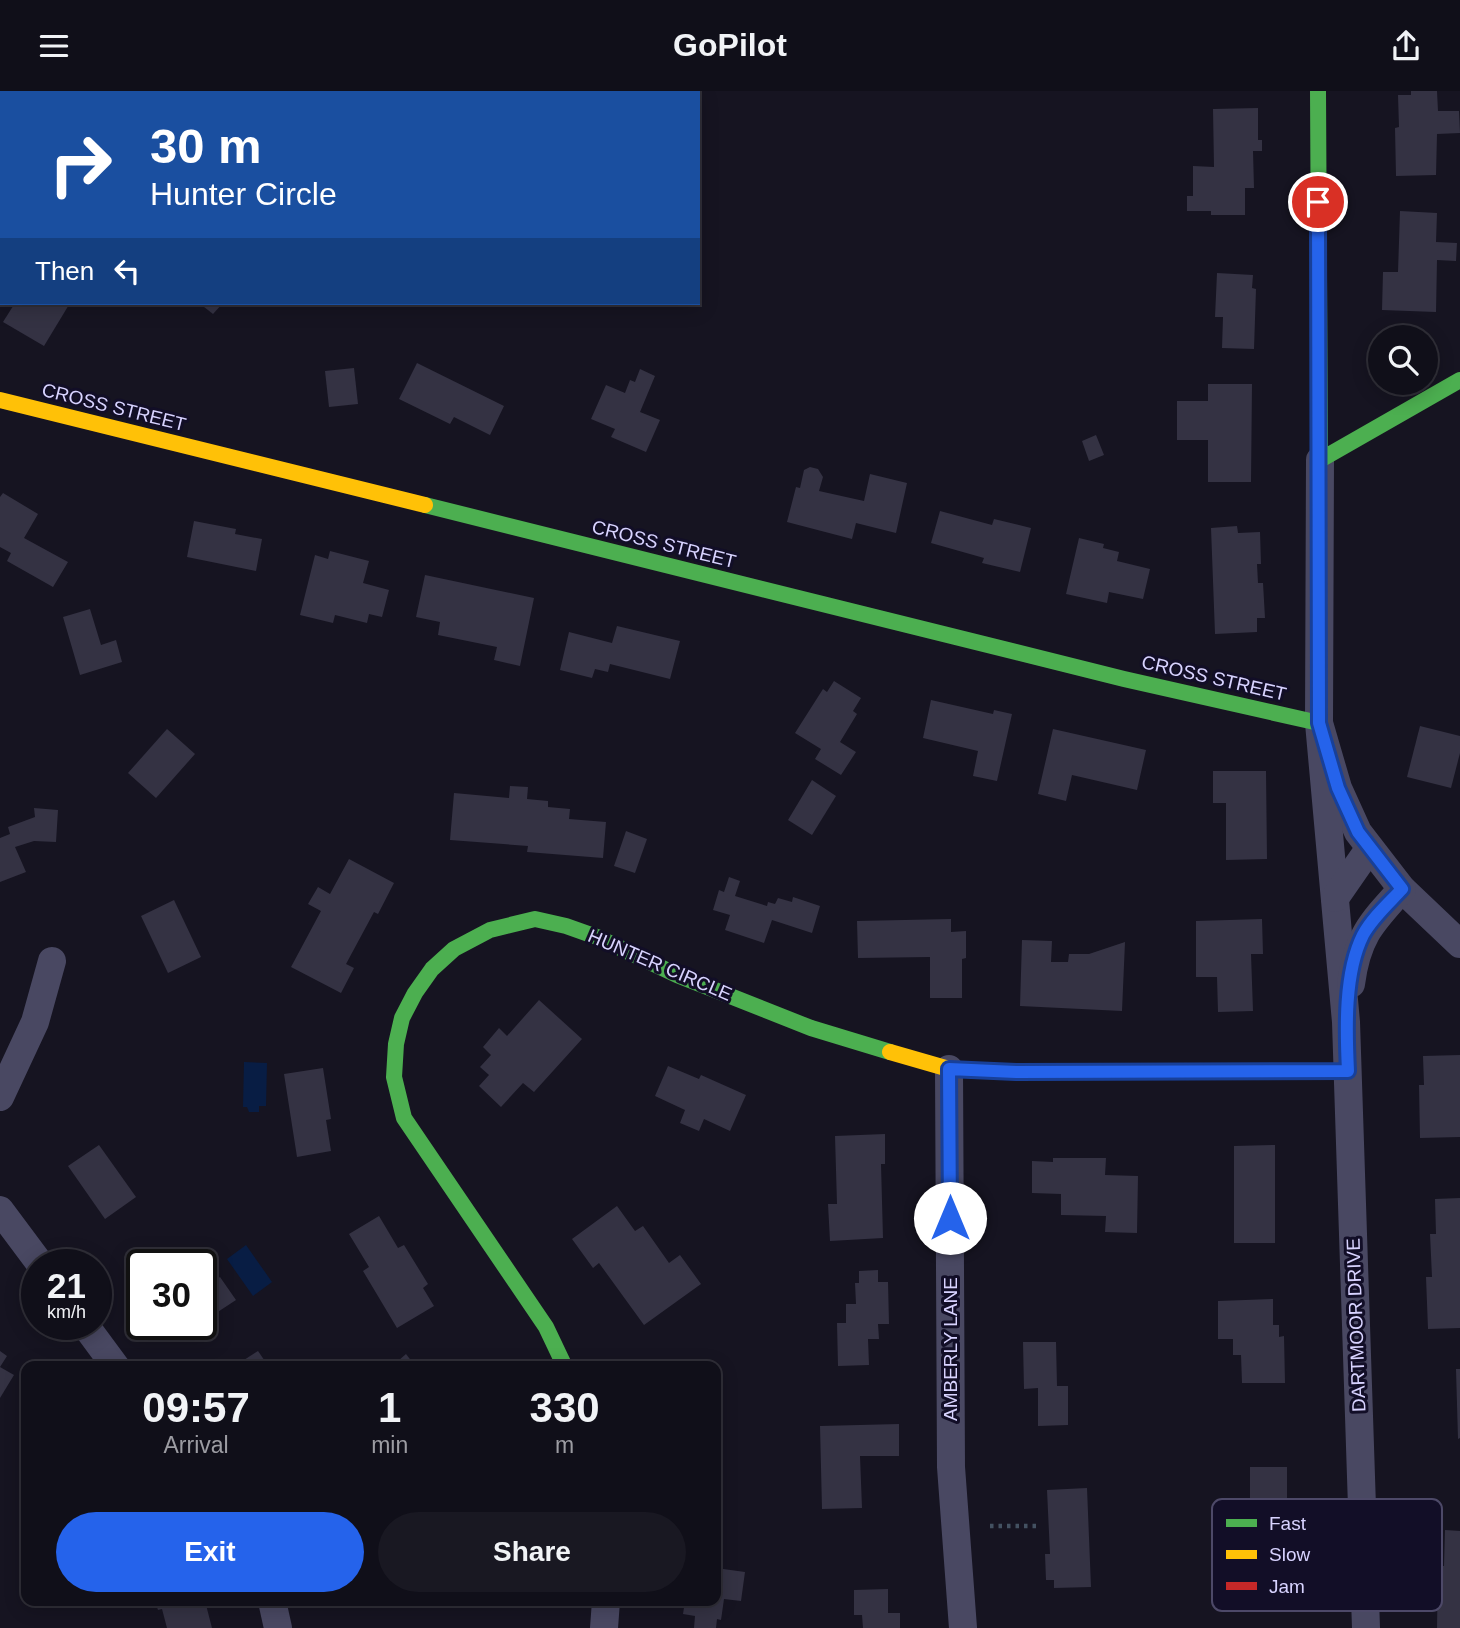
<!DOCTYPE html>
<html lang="en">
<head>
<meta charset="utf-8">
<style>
  :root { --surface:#100f19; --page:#191822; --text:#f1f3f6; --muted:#9c9ca2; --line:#302f38; --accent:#2563eb }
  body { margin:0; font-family:Helvetica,sans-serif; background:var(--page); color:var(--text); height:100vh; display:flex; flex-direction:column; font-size:26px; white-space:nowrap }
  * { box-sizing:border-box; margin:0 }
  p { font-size:23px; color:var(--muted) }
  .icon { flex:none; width:38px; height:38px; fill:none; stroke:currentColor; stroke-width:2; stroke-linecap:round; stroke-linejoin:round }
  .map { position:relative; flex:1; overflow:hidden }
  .drawer { position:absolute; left:21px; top:1270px; width:700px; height:245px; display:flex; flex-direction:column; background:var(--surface); border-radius:14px; box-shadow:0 4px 18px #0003,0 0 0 2px var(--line) }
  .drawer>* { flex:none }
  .banner { position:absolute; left:0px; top:0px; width:700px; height:214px; box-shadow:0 4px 18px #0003,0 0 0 2px var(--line); background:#1a4fa0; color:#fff; overflow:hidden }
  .tools { position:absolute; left:1368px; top:234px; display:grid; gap:14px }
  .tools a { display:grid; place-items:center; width:70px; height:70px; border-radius:50%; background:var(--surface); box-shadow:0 4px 18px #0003,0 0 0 2px var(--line); font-size:35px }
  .speed { position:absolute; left:21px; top:1158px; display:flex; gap:14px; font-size:35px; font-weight:700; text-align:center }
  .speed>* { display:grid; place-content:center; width:91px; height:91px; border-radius:50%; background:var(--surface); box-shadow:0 4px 18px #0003,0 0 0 2px var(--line); line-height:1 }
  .speed small { font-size:18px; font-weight:400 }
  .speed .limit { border:4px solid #111; border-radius:10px; background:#fff; color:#111 }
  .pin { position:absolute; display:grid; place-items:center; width:60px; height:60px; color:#fff; margin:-30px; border:4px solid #fff; border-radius:50%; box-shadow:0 2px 7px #0007 }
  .me { position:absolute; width:77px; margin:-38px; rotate:0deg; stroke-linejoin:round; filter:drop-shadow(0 0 5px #0008) }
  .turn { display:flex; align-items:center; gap:24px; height:147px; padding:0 35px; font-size:32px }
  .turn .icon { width:91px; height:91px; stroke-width:2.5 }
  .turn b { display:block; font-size:49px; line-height:60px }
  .then { display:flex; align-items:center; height:66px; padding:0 35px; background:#0003; gap:14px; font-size:26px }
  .eta { display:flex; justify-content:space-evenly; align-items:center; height:119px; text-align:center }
  .eta b { font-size:42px; font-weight:700; line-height:49px }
  .cta { display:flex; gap:14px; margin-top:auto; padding:14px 35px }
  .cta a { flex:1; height:80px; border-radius:42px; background:var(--accent); color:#fff; font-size:28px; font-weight:700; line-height:80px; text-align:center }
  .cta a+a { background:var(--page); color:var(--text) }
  header { display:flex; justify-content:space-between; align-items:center; height:91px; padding:0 35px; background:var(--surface); font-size:32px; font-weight:700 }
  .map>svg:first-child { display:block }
  .water { fill:#081d44 }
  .building { fill:#343243 }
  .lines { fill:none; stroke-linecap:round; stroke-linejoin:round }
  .path { stroke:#435161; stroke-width:4.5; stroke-dasharray:3.5 5; stroke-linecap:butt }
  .street { stroke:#494862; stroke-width:28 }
  .fast { stroke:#4caf50; stroke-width:16 }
  .slow { stroke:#ffc107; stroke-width:16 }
  .jam { stroke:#c62828; stroke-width:16 }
  .route-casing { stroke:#184099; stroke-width:18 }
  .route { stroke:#2563eb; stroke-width:12 }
  .labels { text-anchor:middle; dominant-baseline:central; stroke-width:6; stroke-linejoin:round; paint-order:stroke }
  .street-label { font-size:19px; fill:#d8d3ff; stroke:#120e27 }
  .key { fill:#120e27; stroke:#4d4968; stroke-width:2 }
  .key-label { font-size:19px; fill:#d8d3ff }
</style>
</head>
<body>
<header><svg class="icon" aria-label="menu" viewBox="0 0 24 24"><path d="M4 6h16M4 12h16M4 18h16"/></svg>GoPilot<svg class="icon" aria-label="share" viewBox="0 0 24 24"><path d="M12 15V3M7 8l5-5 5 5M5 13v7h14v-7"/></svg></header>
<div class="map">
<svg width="1460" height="1537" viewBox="0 0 1460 1537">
  <rect width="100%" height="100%" fill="#161421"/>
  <!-- water -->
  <g class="water">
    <path d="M244 971 267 972 266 1015H259V1021H249L247 1016H243Z"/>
    <path d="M246 1154 272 1191 253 1205 227 1168Z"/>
  </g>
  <!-- building -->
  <g class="building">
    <path d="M1411 0H1437L1438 20H1459L1460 42 1437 43 1436 84 1396 85 1395 37 1399 36 1398 4H1411Z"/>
    <path d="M1258 17V49H1262V60H1253L1254 97H1245V124H1211V120H1187V105H1193V75L1214 76 1213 18Z"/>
    <path d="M1400 120 1437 122 1436 151 1457 152 1456 170 1437 169 1436 221 1382 219 1383 181H1398Z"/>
    <path d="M1217 182 1253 184 1252 197 1256 198 1254 258 1222 257 1223 226H1215Z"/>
    <path d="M15 212H70L44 255 3 231Z"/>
    <path d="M199 212H223L213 223Z"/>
    <path d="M417 272 504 315 490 344 454 326 450 333 399 308Z"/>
    <path d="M354 277 358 313 329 316 325 280Z"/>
    <path d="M640 278 655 285 640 321 660 329 646 361 611 346 615 338 591 328 606 294 625 302 630 289 635 291Z"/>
    <path d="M1208 293H1252L1251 391H1208V349H1177V310H1208Z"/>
    <path d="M1096 344 1104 364 1089 370 1082 350Z"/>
    <path d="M810 376 818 378 823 386 819 400 864 410 870 383 907 392 896 442 856 432 852 448 787 431 796 396 800 397 804 379Z"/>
    <path d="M3 402 38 423 24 447 68 471 53 496 7 470 11 462 0 456V406Z"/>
    <path d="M940 420 992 434 994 428 1031 437 1020 481 982 472 984 467 931 452Z"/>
    <path d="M194 430 236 438 235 443 262 448 256 480 187 466Z"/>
    <path d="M1237 435 1238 442 1260 441 1261 473H1257L1258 492H1263L1265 527H1257V541L1215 543 1211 437Z"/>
    <path d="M1079 447 1104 453 1103 457 1119 461 1117 470 1150 478 1143 508 1109 501 1107 512 1066 503Z"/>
    <path d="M330 460 369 470 363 492 389 499 382 526 369 523 367 532 335 524 333 532 300 524 315 464 328 468Z"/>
    <path d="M425 484 534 507 520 575 494 569 497 556 438 544 440 531 416 526Z"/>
    <path d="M90 518 101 554 116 549 122 571 80 584 63 526Z"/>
    <path d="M617 535 680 550 670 588 610 573 608 581 595 578 592 587 560 579 569 541 612 552Z"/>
    <path d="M834 590 861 607 853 620 857 623 840 651 856 661 841 684 815 668 821 658 795 642 823 598 827 601Z"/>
    <path d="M931 609 993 623 994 619 1012 623 997 690 973 685 978 660 923 647Z"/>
    <path d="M1420 635 1460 645V662L1451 697 1407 686Z"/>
    <path d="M167 638 195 663 156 707 128 682Z"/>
    <path d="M1053 638 1146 659 1137 699 1072 684 1066 710 1038 703Z"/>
    <path d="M1213 680H1266L1267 768 1226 769V712H1213Z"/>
    <path d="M812 689 836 705 812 744 788 729Z"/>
    <path d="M510 695 528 696 527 708 548 710V716L570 718 569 728 606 731 603 767 527 761 528 755 450 749 454 702 509 707Z"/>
    <path d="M34 717 58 719 56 751 34 750 15 756 26 781 0 791V747L10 743 8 736 35 726Z"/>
    <path d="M626 740 647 748 635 782 614 775Z"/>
    <path d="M349 768 394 792 378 823 374 821 346 873 354 877 341 902 291 876 321 820 308 813 318 796 330 803Z"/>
    <path d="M729 786 740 790 735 805 767 815 768 811 775 813 778 807 792 811 793 806 820 815 812 842 772 829 764 852 725 839 730 824 713 819 719 799 724 801Z"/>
    <path d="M174 809 201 866 168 882 141 825Z"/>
    <path d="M951 828V841L966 840V867L962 868V907H930V866L858 867 857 830Z"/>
    <path d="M1262 828 1263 863H1251L1253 920 1218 921 1217 886H1196V830Z"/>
    <path d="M1022 849 1052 850 1051 871H1068L1069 863H1089L1125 851 1122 920 1020 915Z"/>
    <path d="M539 909 582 948 534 1001 523 992 501 1016 479 995 489 984 480 976 491 964 483 956 499 937 507 945Z"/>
    <path d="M1460 964V1046L1420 1047 1419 994H1424L1423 965Z"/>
    <path d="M668 975 699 988 701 984 746 1004 730 1040 704 1028 699 1040 680 1032 685 1019 655 1005Z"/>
    <path d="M323 977 331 1028 326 1029 331 1060 297 1066 284 983Z"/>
    <path d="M885 1043V1073H881L883 1147 830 1150 828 1113H837L835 1045Z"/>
    <path d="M99 1054 136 1106 105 1128 68 1075Z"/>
    <path d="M1275 1054V1152H1234V1055Z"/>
    <path d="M1053 1067H1106L1105 1084 1138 1085 1137 1142 1105 1141 1106 1125 1061 1124V1103L1032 1102V1070L1053 1071Z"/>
    <path d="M1460 1107V1237L1428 1238 1426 1186H1432L1430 1143H1436L1435 1108Z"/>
    <path d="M617 1115 635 1140 643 1135 669 1172 680 1164 701 1193 644 1234 599 1172 593 1177 572 1148Z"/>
    <path d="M379 1125 398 1157 404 1154 428 1193 423 1197 434 1215 397 1237 363 1180 369 1176 349 1143Z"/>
    <path d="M187 1163 195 1174H170Z"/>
    <path d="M878 1179V1191H888L889 1233H878L879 1248H868L869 1274 838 1275 837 1232H846V1213H856L855 1192H859V1180Z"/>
    <path d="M201 1184 208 1194 220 1186 236 1209 201 1232Z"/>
    <path d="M1273 1208V1234H1279V1246L1284 1245 1285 1292H1242L1241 1264H1233V1248H1218V1210Z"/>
    <path d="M1023 1251H1056L1057 1295H1068V1334L1038 1335V1297L1024 1298Z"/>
    <path d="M0 1260 7 1265 0 1276 14 1284 0 1307Z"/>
    <path d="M258 1260 269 1276H233Z"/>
    <path d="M406 1263 416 1276H391Z"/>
    <path d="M1456 1278H1460V1347L1458 1348Z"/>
    <path d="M899 1333V1365H860L862 1417 822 1418 820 1335Z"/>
    <path d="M717 1342 723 1372 716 1374V1343Z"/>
    <path d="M1250 1376H1287V1426H1271V1447H1280V1477L1244 1478V1447L1250 1448Z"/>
    <path d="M1087 1397 1091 1496 1054 1497V1489H1046L1045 1463H1050L1047 1399Z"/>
    <path d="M1445 1439 1460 1440V1537H1437L1438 1475H1444Z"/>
    <path d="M716 1477 745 1481 741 1510 724 1508 721 1529 717 1528 716 1537H694L695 1525 683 1523 685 1510H716Z"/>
    <path d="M888 1498V1522H900V1537H863L862 1524H854V1499Z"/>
    <path d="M155 1510H205L212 1537H167L162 1518 158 1519Z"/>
  </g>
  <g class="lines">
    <!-- path -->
    <path class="path" d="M990 1435H1040"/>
    <!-- street -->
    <g class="street">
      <path d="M1320 369 1319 632 1338 697 1358 741 1402 798 1460 853"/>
      <path d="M1319 632 1346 931 1366 1537"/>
      <path d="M1335 807 1369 758"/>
      <path d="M1351 893C1357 846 1371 832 1402 798"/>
      <path d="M949 978 951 1376 963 1537"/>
      <path d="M0 1006 35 931 52 870"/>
      <path d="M0 1119 41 1174"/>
      <path d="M85 1234 116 1276"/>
      <path d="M272 1510 278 1537"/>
      <path d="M604 1537 606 1510"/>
    </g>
    <!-- fast -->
    <g class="fast">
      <path d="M1318 0 1320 369 1460 289"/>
      <path d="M425 414 1124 588 1319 632"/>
      <path d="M565 1276 546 1236 404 1027 394 986 396 953 402 927 415 902 432 878 454 858 490 839 535 828 566 835 597 846 677 884 811 937 890 961"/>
    </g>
    <!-- slow -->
    <g class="slow">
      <path d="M46 2 47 0"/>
      <path d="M0 79 2 76"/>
      <path d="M0 309 425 414"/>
      <path d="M890 961 949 978 1016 981 1194 980"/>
    </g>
    <!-- jam -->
    <path class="jam" d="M1194 980H1348"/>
  </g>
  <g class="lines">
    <defs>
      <path id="route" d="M950 1127 949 978 1016 981 1348 980C1346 939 1344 882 1363 844 1372 827 1389 812 1402 798L1358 741 1338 697 1319 632 1318 111"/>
    </defs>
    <!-- route casing -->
    <use href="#route" class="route-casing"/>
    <!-- route -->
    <use href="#route" class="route"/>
  </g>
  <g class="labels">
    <!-- street labels -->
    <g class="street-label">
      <text transform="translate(114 316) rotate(14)">CROSS STREET</text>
      <text transform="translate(664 453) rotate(14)">CROSS STREET</text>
      <text transform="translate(1214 587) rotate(13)">CROSS STREET</text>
      <text transform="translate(660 874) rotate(23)">HUNTER CIRCLE</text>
      <text transform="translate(1356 1234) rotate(-92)">DARTMOOR DRIVE</text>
      <text transform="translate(950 1258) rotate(-90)">AMBERLY LANE</text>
    </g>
  </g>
  <!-- legend -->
  <rect x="1212" y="1408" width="230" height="112" rx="10" class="key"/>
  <rect x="1226" y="1428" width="31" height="8" fill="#4caf50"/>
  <rect x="1226" y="1459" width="31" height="9" fill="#ffc107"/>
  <rect x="1226" y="1491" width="31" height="8" fill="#c62828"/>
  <g class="key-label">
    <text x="1269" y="1439">Fast</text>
    <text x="1269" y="1470">Slow</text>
    <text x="1269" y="1502">Jam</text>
  </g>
</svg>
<div class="tools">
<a><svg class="icon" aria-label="search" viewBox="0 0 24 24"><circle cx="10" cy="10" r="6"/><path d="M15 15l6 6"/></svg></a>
</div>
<div class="speed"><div>21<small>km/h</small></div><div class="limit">30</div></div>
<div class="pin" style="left:1318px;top:111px;background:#d93025"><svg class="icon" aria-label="arrive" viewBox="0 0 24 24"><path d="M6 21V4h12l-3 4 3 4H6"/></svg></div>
<svg class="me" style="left:950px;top:1127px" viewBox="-20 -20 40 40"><circle r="19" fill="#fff"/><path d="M0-13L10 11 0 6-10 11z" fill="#2563eb"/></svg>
<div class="banner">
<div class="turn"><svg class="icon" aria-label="right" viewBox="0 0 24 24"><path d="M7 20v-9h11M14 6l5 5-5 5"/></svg><div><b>30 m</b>Hunter Circle</div></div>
<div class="then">Then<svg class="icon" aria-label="left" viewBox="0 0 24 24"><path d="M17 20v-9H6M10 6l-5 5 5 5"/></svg></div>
</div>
<section class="drawer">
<div class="eta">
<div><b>09:57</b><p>Arrival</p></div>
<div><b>1</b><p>min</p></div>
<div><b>330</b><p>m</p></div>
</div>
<div class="cta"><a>Exit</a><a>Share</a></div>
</section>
</div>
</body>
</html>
